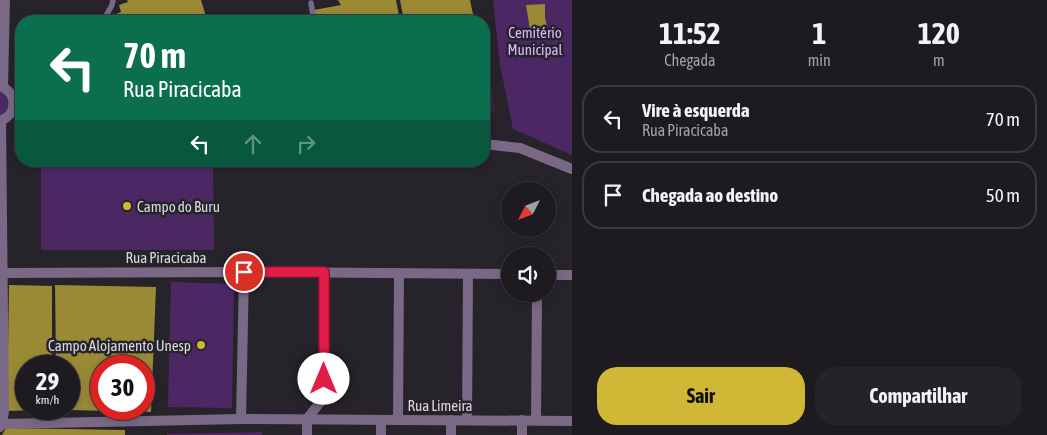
<!DOCTYPE html>
<html lang="pt">
<head>
<meta charset="utf-8">
<style>
  :root { --surface:#1d1a20; --page:#252329; --text:#f1f3f6; --muted:#a0a1a5; --line:#3b383e; --accent:#d0b736 }
  body { margin:0; font-family:"Asap Condensed",sans-serif; background:var(--page); color:var(--text); height:100vh; display:flex; flex-direction:column; font-size:19px; white-space:nowrap }
  * { box-sizing:border-box; margin:0 }
  p { font-size:16px; color:var(--muted) }
  .icon { flex:none; width:28px; height:28px; fill:none; stroke:currentColor; stroke-width:2; stroke-linecap:round; stroke-linejoin:round }
  .map { position:relative; flex:1; overflow:hidden }
  .side { display:flex; flex-direction:column; background:var(--surface); width:475px }
  .side>* { flex:none }
  .banner { position:absolute; left:15px; top:15px; width:475px; height:152px; border-radius:20px; box-shadow:0 2px 8px #0003,0 0 0 1px var(--line); background:#0b6e4f; color:#fff; overflow:hidden }
  .needle { width:32px; rotate:228deg }
  .controls { position:absolute; left:501px; top:182px; display:grid; gap:10px }
  .controls a { display:grid; place-items:center; width:55px; height:55px; border-radius:50%; background:var(--surface); box-shadow:0 2px 8px #0003,0 0 0 1px var(--line); font-size:25px }
  .speed { position:absolute; left:15px; top:355px; display:flex; gap:10px; font-size:25px; font-weight:700; text-align:center }
  .speed>* { display:grid; place-content:center; width:65px; height:65px; border-radius:50%; background:var(--surface); box-shadow:0 2px 8px #0003,0 0 0 1px var(--line); line-height:1 }
  .speed small { font-size:12px; font-weight:400 }
  .speed .limit { border:8px solid #d22; background:#fff; color:#111 }
  .pin { position:absolute; display:grid; place-items:center; width:42px; height:42px; color:#fff; margin:-21px; border:2px solid #fff; border-radius:50%; box-shadow:0 1px 5px #0007 }
  .me { position:absolute; width:55px; margin:-28px; rotate:0deg; stroke-linejoin:round; filter:drop-shadow(0 0 4px #0008) }
  .turn { display:flex; align-items:center; gap:18px; height:105px; padding:0 25px; font-size:22px }
  .turn .icon { width:65px; height:65px; stroke-width:2.5 }
  .turn b { display:block; font-size:35px; line-height:42px }
  .lanes { display:flex; align-items:center; height:48px; padding:0 25px; background:#0003; justify-content:center; gap:25px; direction:ltr }
  .lanes .off { opacity:.35 }
  .eta { display:flex; justify-content:space-evenly; align-items:center; height:85px; text-align:center }
  .eta b { font-size:30px; font-weight:700; line-height:35px }
  .action { display:flex; gap:10px; margin-top:auto; padding:10px 25px }
  .action a { flex:1; height:58px; border-radius:20px; background:var(--accent); color:#111; font-size:20px; font-weight:700; line-height:58px; text-align:center }
  .action a+a { background:var(--page); color:var(--text) }
  ul { padding:0; list-style:none }
  li { display:flex; align-items:center; gap:15px; height:68px; margin:0 10px 8px; padding:0 15px; border:2px solid var(--line); border-radius:20px }
  li div { flex:1 }
  li b { display:block; font-size:19px }
  li em { font-style:normal }
  main { display:flex; flex:1; min-height:0 }
  .map>svg:first-child { display:block }
  .built { fill:#322b38 }
  .green { fill:#4b2863 }
  .building { fill:#9a8935; fill-rule:evenodd }
  .lines { fill:none; stroke-linecap:round; stroke-linejoin:round }
  .service { stroke:#796986; stroke-width:5.5 }
  .minor { stroke:#796986; stroke-width:10 }
  .tertiary { stroke:#796986; stroke-width:10 }
  .route-casing { stroke:#92132f; stroke-width:12 }
  .route { stroke:#e11d48; stroke-width:9 }
  .poi-dot { fill:#d0b736; stroke:#27232b; stroke-width:2 }
  .labels { text-anchor:middle; dominant-baseline:central; stroke-width:5; stroke-linejoin:round; paint-order:stroke }
  .park-label { font-size:15px; fill:#ddb5fe; stroke:#27232b }
  .poi-label { font-size:15px; fill:#dbd8dd; stroke:#27232b; text-anchor:start }
  .street-label { font-size:15px; fill:#dbd8dd; stroke:#27232b }
</style>
</head>
<body>
<main>
<div class="map">
<svg width="572" height="435" viewBox="0 0 572 435">
  <rect width="100%" height="100%" fill="#27232b"/>
  <!-- built -->
  <path class="built" d="M484 40 496 112 484 111Z"/>
  <!-- green -->
  <g class="green">
    <path d="M493 0H572V155L513 129 500 65Z"/>
    <path d="M0 91C12 100 11 107 0 116Z"/>
    <path d="M41 161H213L214 250H41Z"/>
    <path d="M171 282 234 284 232 408 168 407Z"/>
    <path d="M262 432V435H167V434Z"/>
  </g>
  <!-- building -->
  <g class="building">
    <path d="M127 0H201L207 20 203 21H116L114 15 121 12 119 5 128 2Z"/>
    <path d="M338 0H396L400 21H316L314 10 341 5Z"/>
    <path d="M400 0H470L474 19 464 21H404Z"/>
    <path d="M545 4V18L549 35 531 36 526 5Z"/>
    <path d="M9 285 52 286V366H26V409H40V410L7 411Z"/>
    <path d="M55 285 156 287 151 412 69 410V366H56ZM101 366H144V409H101Z"/>
    <path d="M6 428 125 430V435H2Z"/>
  </g>
  <g class="lines">
    <!-- service -->
    <g class="service">
      <path d="M311 3 314 21"/>
      <path d="M103 21 112 5 113 0"/>
    </g>
    <!-- minor -->
    <g class="minor">
      <path d="M3 273 244 272 510 274"/>
      <path d="M548 275H572"/>
      <path d="M241 419 244 272"/>
      <path d="M381 420V435"/>
      <path d="M398 420 399 273"/>
      <path d="M467 420 468 274"/>
      <path d="M536 420 537 294"/>
      <path d="M2 424 241 419 572 421"/>
      <path d="M307 435V419L325 396 324 272"/>
      <path d="M451 435V420"/>
      <path d="M522 435V420"/>
    </g>
    <!-- tertiary -->
    <g class="tertiary">
      <path d="M0 86C18 93 18 114 0 121"/>
      <path d="M3 87 5 0"/>
      <path d="M484 144 520 148 572 169"/>
      <path d="M0 427 2 424 4 411 1 121"/>
    </g>
  </g>
  <g class="lines">
    <defs>
      <path id="route" d="M244 272H324V379"/>
    </defs>
    <!-- route casing -->
    <use href="#route" class="route-casing"/>
    <!-- route -->
    <use href="#route" class="route"/>
  </g>
  <!-- markers -->
  <g class="poi-dot">
    <circle cx="127" cy="206" r="5"/>
    <circle cx="201" cy="345" r="5"/>
  </g>
  <g class="labels">
    <!-- park labels -->
    <g class="park-label">
      <text x="535" y="32">Cemitério<tspan x="535" dy="17">Municipal</tspan></text>
    </g>
    <!-- poi labels -->
    <g class="poi-label">
      <text x="137" y="206">Campo do Buru</text>
      <text x="191" y="345" text-anchor="end">Campo Alojamento Unesp</text>
    </g>
    <!-- street labels -->
    <g class="street-label">
      <text x="166" y="257">Rua Piracicaba</text>
      <text x="440" y="405">Rua Limeira</text>
    </g>
  </g>
</svg>
<div class="controls">
<a><svg class="needle" viewBox="-14 -14 28 28"><path d="M0-13l5 13h-10z" fill="#e53935"/><path d="M0 13l5-13h-10z" fill="#a0a1a5"/></svg></a>
<a><svg class="icon" aria-label="sound" viewBox="0 0 24 24"><path d="M4 9h4l5-4v14l-5-4H4zM17 9q2 3 0 6"/></svg></a>
</div>
<div class="speed"><div>29<small>km/h</small></div><div class="limit">30</div></div>
<div class="pin" style="left:244px;top:272px;background:#d93025"><svg class="icon" aria-label="arrive" viewBox="0 0 24 24"><path d="M6 21V4h12l-3 4 3 4H6"/></svg></div>
<svg class="me" style="left:324px;top:379px" viewBox="-20 -20 40 40"><circle r="19" fill="#fff"/><path d="M0-13L10 11 0 6-10 11z" fill="#e11d48"/></svg>
<div class="banner">
<div class="turn"><svg class="icon" aria-label="left" viewBox="0 0 24 24"><path d="M17 20v-9H6M10 6l-5 5 5 5"/></svg><div><b>70 m</b>Rua Piracicaba</div></div>
<div class="lanes"><svg class="icon" aria-label="left" viewBox="0 0 24 24"><path d="M17 20v-9H6M10 6l-5 5 5 5"/></svg><svg class="icon off" aria-label="ahead" viewBox="0 0 24 24"><path d="M12 20V5M6 11l6-6 6 6"/></svg><svg class="icon off" aria-label="right" viewBox="0 0 24 24"><path d="M7 20v-9h11M14 6l5 5-5 5"/></svg></div>
</div>
</div>
<section class="side">
<div class="eta">
<div><b>11:52</b><p>Chegada</p></div>
<div><b>1</b><p>min</p></div>
<div><b>120</b><p>m</p></div>
</div>
<ul>
<li><svg class="icon" aria-label="left" viewBox="0 0 24 24"><path d="M17 20v-9H6M10 6l-5 5 5 5"/></svg><div><b>Vire à esquerda</b><p>Rua Piracicaba</p></div><em>70 m</em></li>
<li><svg class="icon" aria-label="arrive" viewBox="0 0 24 24"><path d="M6 21V4h12l-3 4 3 4H6"/></svg><div><b>Chegada ao destino</b></div><em>50 m</em></li>
</ul>
<div class="action"><a>Sair</a><a>Compartilhar</a></div>
</section>
</main>
</body>
</html>
